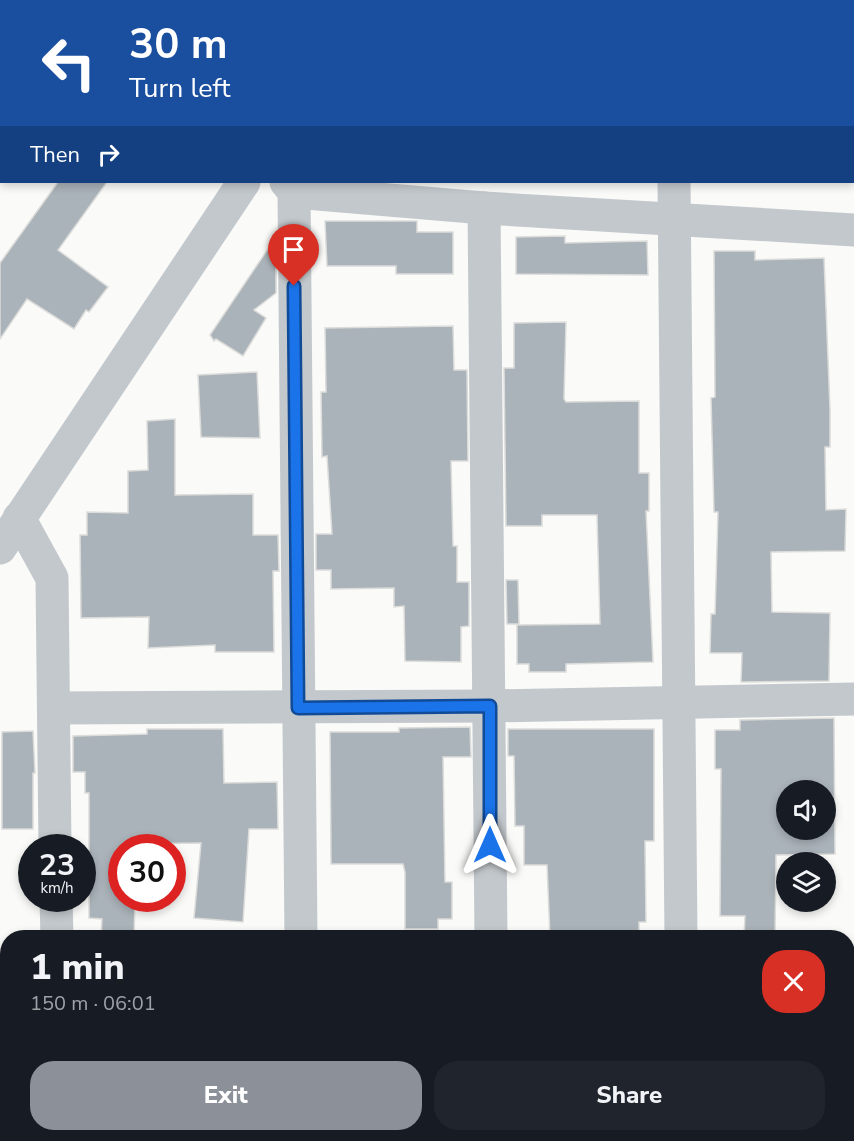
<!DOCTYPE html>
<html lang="en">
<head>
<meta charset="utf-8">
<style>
  :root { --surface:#171b24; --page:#20242c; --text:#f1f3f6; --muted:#9ea1a6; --accent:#8c9099 }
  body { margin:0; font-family:"Nunito Sans",sans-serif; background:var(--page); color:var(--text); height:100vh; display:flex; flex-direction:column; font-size:22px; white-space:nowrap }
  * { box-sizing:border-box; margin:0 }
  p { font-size:20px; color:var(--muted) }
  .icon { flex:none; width:33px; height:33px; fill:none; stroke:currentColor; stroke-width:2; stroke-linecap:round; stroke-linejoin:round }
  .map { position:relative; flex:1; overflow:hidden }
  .sheet { position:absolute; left:0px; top:930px; width:855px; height:212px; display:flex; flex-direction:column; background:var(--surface); border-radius:24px 24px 0 0; box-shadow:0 3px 9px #0003 }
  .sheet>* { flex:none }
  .top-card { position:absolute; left:0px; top:0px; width:855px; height:183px; box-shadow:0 3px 9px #0003; background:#1a4fa0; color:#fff; overflow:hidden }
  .fabs { position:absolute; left:776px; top:780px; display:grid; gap:12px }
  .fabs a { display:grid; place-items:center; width:60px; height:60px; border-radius:50%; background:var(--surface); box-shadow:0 3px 9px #0003; font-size:30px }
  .speed { position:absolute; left:18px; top:834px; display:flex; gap:12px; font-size:30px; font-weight:700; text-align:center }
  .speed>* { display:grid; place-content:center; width:78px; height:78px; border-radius:50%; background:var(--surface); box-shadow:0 3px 9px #0003; line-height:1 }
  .speed small { font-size:15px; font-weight:400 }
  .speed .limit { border:9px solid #d22; background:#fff; color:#111 }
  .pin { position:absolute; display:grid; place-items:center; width:51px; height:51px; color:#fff; margin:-62px -26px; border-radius:50% 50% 50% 0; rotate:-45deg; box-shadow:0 0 6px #0007 }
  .pin .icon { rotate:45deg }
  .me { position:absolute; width:66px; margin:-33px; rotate:0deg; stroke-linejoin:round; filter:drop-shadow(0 0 4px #0008) }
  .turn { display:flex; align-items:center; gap:21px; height:126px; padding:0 30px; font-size:27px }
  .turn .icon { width:78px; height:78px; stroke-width:2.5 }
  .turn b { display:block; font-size:42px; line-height:51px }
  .then { display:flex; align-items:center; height:57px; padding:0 30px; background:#0003; gap:12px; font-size:22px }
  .round { display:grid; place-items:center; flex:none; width:63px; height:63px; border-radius:24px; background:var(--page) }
  .overview { display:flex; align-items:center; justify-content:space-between; height:102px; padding:0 30px }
  h1 { font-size:36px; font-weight:800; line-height:45px }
  .button { display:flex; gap:12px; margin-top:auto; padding:12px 30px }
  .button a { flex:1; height:69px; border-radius:24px; background:var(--accent); color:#fff; font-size:24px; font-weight:800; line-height:69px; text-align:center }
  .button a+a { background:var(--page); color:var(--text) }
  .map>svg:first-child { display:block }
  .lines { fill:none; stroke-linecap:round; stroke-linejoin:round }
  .canal { stroke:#bbc7cb; stroke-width:36 }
  .building { fill:#aab3b9; stroke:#dcdcda; stroke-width:1.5; fill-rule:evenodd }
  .minor { stroke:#c3c8cc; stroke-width:33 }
  .tertiary { stroke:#c3c8cc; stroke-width:33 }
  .route-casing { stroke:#114b97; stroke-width:15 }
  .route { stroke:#1a73e8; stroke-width:10 }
</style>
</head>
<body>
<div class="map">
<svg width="854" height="1141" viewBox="0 0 854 1141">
  <rect width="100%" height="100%" fill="#fafaf8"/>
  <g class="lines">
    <!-- canal -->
    <g class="canal">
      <path d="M25 2 26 0"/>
      <path d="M0 39 2 37"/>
    </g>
  </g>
  <!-- building -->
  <g class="building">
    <path d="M58 182H107L58 250 108 287 89 312 86 310 74 329 27 299 0 339V263Z"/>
    <path d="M325 221H417V232H453V274H396V266H327Z"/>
    <path d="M565 236V243L647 241 648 275 516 274V237Z"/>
    <path d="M276 237V293L254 310 266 318 243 356 216 339 214 341 210 335Z"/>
    <path d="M714 251H755V260L824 258 830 409V447H825L826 510 846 509 845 551 771 552 772 612 830 613 829 681 741 682 742 653H710L711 614H715L718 512H714L711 398 715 397Z"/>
    <path d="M566 322 564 399 566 402 639 401V473H649V511H646L653 662 566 664V672H529V664H517V625L600 624 597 515H542V526H506L504 368H514V323Z"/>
    <path d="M453 326 454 370H467L468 461H451L453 546H457V582H469V626L461 627V662L405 661 404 606 394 607V588L331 589V570H316V534H332L327 456 322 457 321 392H326L325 328Z"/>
    <path d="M257 372 260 438 201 437 198 375Z"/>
    <path d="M175 419V495L253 494V535H278L279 571H273L274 652H215V645L148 648 149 617 81 618 80 535H87V512L128 513V471L148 470 147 421Z"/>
    <path d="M506 580H518L519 624H507Z"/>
    <path d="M834 718 835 854 776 855 775 938H744L745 916H720L721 769H715V730H740V720ZM786 790H825V830H786Z"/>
    <path d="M470 727 471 757H443L445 882H452V919H438V929H405V872L403 864H331L330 732H399V728Z"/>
    <path d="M147 729H223L224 783 277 782 278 829H249L243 922 194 918 201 843 123 844 122 898H135L134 938H101L102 919 89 918V793H85V772H73V736L147 734Z"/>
    <path d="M508 729H654V841H645L646 922H639V936L550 937 547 865H524V826H515L514 756H508Z"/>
    <path d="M33 731 35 773H33V829H2V732Z"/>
  </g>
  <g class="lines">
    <!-- minor -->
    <g class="minor">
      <path d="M673 0V2"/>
      <path d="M286 182 294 192 301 938"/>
      <path d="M674 182 681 938"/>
      <path d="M294 192 484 208 491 938"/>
      <path d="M484 208 854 230"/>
      <path d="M19 518 52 578 55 848"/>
      <path d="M54 708 490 706 854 699"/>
      <path d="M56 898 57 938"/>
      <path d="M59 1134V1141"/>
      <path d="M304 1134V1141"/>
      <path d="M492 1134V1141"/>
      <path d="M683 1134V1141"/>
    </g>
    <!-- tertiary -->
    <g class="tertiary">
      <path d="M345 2 346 0"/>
      <path d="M0 548 244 182"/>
    </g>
  </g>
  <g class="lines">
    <defs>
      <path id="route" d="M294 286 298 708 490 706V845"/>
    </defs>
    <!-- route casing -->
    <use href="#route" class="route-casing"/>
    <!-- route -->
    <use href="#route" class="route"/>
  </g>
</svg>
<div class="fabs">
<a><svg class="icon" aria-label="sound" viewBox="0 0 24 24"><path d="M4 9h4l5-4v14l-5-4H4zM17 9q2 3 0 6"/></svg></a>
<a><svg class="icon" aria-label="layers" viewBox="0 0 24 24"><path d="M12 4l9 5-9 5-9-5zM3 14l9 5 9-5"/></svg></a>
</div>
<div class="speed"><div>23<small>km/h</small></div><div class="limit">30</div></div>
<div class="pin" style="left:294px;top:286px;background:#d93025"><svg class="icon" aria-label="arrive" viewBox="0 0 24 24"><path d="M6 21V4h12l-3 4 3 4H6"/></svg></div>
<svg class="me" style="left:490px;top:845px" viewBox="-20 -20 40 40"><path d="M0-17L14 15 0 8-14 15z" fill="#1a73e8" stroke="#fff" stroke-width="4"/></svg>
<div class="top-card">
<div class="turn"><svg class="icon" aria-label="left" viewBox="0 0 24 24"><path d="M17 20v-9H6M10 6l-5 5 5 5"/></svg><div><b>30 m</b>Turn left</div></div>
<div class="then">Then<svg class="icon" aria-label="right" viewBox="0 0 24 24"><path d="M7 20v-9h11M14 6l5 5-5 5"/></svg></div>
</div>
<section class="sheet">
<div class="overview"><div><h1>1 min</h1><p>150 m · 06:01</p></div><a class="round" style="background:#d93025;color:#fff"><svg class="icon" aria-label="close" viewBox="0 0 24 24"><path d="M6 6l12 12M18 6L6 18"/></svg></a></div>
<div class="button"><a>Exit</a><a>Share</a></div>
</section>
</div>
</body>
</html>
